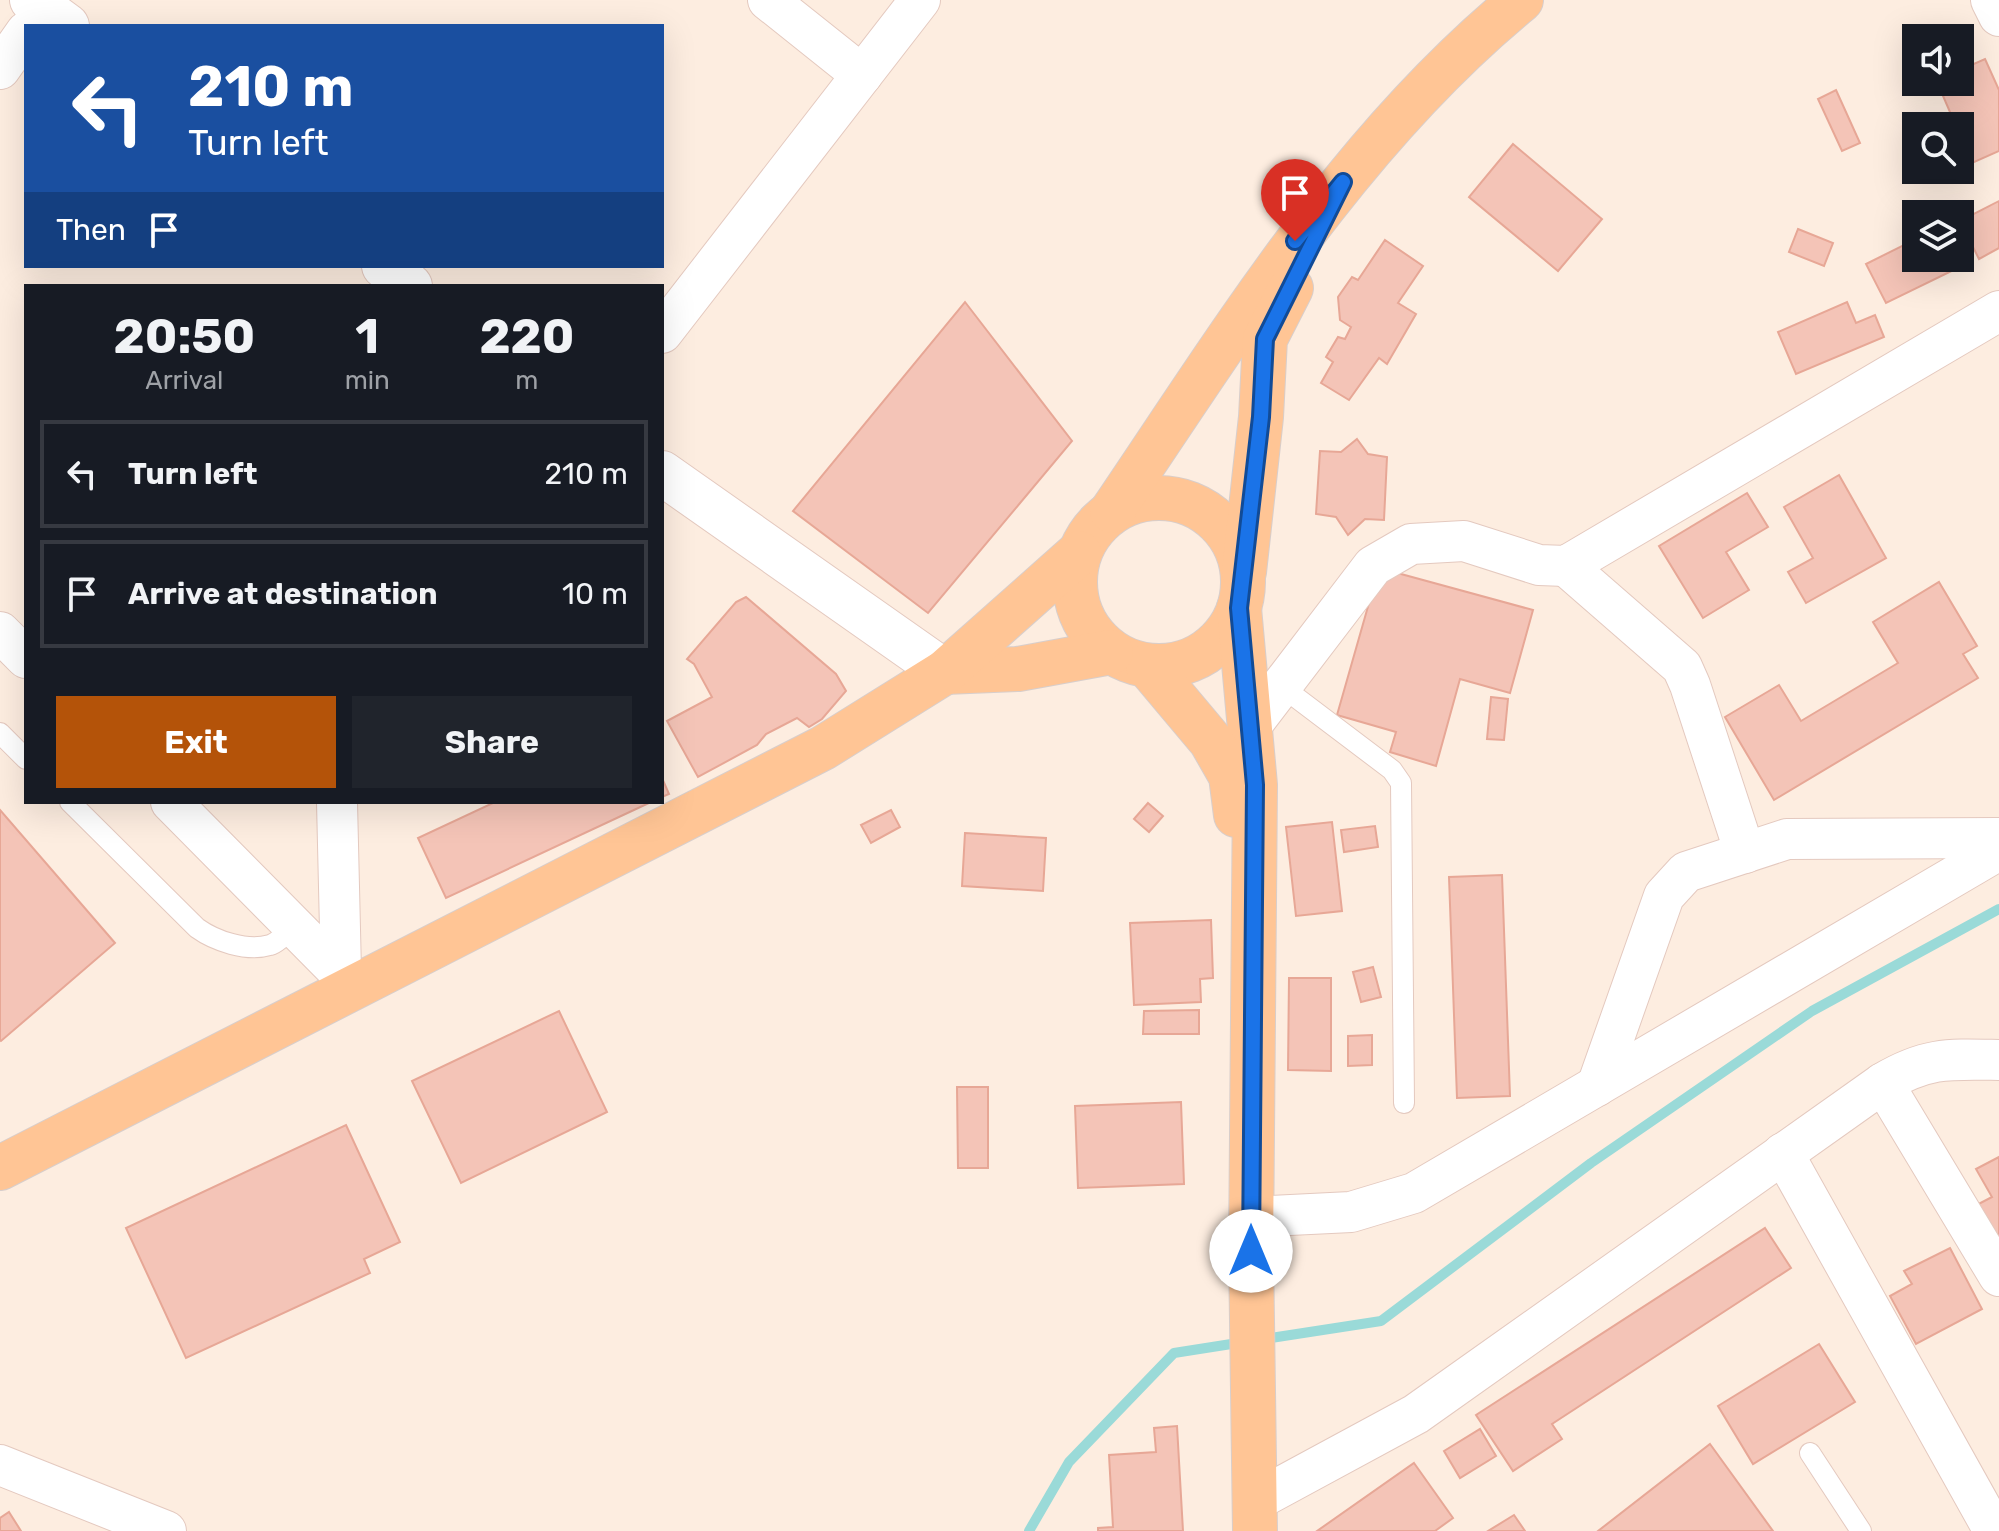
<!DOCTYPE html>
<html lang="en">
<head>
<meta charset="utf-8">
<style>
  :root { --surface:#171b24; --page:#20242c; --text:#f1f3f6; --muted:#9ea1a6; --line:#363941; --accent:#b45309 }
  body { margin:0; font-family:Rubik,sans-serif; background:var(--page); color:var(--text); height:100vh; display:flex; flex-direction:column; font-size:30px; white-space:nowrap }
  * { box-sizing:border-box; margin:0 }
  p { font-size:26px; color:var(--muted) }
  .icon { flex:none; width:44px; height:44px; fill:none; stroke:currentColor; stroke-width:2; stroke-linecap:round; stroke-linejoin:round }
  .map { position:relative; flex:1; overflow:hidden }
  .drawer { position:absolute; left:24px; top:284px; width:640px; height:520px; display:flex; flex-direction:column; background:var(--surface); border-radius:0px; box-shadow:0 8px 32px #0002 }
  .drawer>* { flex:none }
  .guide { position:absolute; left:24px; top:24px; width:640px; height:244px; border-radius:0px; box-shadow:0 8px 32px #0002; background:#1a4fa0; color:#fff; overflow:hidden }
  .fabs { position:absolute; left:1902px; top:24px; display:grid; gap:16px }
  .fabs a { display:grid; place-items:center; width:72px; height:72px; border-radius:0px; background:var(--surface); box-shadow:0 8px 32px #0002; font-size:40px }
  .pin { position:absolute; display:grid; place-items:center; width:68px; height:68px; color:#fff; margin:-82px -34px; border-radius:50% 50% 50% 0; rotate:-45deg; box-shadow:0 0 8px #0007 }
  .pin .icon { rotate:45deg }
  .me { position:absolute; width:88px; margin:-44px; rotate:0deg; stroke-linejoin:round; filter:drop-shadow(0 0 6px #0008) }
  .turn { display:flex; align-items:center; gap:28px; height:168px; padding:0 32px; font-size:36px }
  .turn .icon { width:104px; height:104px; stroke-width:2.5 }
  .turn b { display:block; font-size:56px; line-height:68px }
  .then { display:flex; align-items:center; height:76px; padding:0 32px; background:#0003; gap:16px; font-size:30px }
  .eta { display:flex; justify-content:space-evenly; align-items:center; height:136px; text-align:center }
  .eta b { font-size:48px; font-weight:700; line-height:56px }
  .button { display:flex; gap:16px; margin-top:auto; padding:16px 32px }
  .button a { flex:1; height:92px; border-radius:0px; background:var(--accent); color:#fff; font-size:32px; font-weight:700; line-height:92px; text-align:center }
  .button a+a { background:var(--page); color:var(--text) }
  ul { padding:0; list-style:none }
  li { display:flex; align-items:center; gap:24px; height:108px; margin:0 16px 12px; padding:0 16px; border:4px solid var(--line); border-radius:0px }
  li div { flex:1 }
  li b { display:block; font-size:30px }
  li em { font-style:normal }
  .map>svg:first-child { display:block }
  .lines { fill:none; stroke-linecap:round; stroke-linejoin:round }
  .stream { stroke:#9adad8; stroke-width:10 }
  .building { fill:#f4c4b7; stroke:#e7a796; stroke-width:2 }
  .service-casing { stroke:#e4c9bf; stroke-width:22 }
  .minor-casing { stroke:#e4c9bf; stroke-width:42 }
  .tertiary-casing { stroke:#e4c9bf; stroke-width:46 }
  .primary-casing { stroke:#d8cecb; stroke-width:46 }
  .service { stroke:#fff; stroke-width:20 }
  .minor { stroke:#fff; stroke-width:40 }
  .tertiary { stroke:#fff; stroke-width:44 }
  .primary { stroke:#ffc595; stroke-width:44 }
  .route-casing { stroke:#114b97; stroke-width:20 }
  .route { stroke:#1a73e8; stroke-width:14 }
</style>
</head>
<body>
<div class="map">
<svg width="1999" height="1531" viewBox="0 0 1999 1531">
  <rect width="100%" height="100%" fill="#fdede0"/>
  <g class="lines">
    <!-- stream -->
    <g class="stream">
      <path d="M1264 1339 1381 1321 1591 1163 1812 1011 1999 909"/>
      <path d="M1029 1531 1069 1462 1174 1353 1244 1342"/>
    </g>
  </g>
  <!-- building -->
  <g class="building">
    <path d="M1985 59 1999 90V151L1972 163 1960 136V126H1956L1937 82H1960V70Z"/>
    <path d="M1836 90 1860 143 1842 151 1818 99Z"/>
    <path d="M1513 144 1602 219 1558 271 1469 197Z"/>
    <path d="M1999 201V248L1979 259 1960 221Z"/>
    <path d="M1798 229 1833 243 1824 266 1789 252Z"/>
    <path d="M1916 239V258H1960V242L1970 262 1886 303 1866 264Z"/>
    <path d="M1385 240 1423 266 1398 303 1416 314 1387 364 1379 358 1349 400 1321 383 1333 362 1326 357 1338 337 1345 339 1351 327 1340 320 1338 297 1352 277 1358 280Z"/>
    <path d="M965 302 1072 441 928 613 793 511Z"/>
    <path d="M1847 302 1856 323 1875 315 1884 337 1796 374 1778 332Z"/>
    <path d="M1357 439 1368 454 1387 457 1384 520 1365 519 1348 535 1336 517 1316 514 1320 451 1341 452Z"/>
    <path d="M1839 475 1886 558 1806 603 1788 572 1813 558 1784 507Z"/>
    <path d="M1747 493 1768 527 1726 552 1749 590 1703 618 1659 546Z"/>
    <path d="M1379 568 1533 610 1510 693 1460 679 1436 766 1390 752 1396 732 1337 715Z"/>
    <path d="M1939 582 1977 646 1963 654 1978 678 1774 800 1725 717 1779 685 1801 721 1898 663 1873 622Z"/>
    <path d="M746 597 836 674 846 691 822 719 809 727 797 718 766 734 757 745 698 777 667 721 712 697 694 664 687 659 736 602Z"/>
    <path d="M1491 697 1508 699 1504 740 1487 739Z"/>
    <path d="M662 778 669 794 662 797Z"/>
    <path d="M495 802H651L446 898 418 838Z"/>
    <path d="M1148 803 1163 816 1149 832 1134 819Z"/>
    <path d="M0 810 115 943 1 1041 0 1040Z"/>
    <path d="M891 810 900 827 871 843 861 825Z"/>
    <path d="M1332 822 1342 911 1296 916 1286 827Z"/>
    <path d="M1375 826 1378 847 1344 852 1341 830Z"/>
    <path d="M965 833 1046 838 1043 891 962 886Z"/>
    <path d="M1502 875 1510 1096 1457 1098 1449 877Z"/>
    <path d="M1211 920 1213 978 1200 979 1201 1002 1134 1005 1130 923Z"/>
    <path d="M1373 967 1381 997 1361 1002 1353 972Z"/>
    <path d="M1289 978H1331V1071L1288 1070Z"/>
    <path d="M1199 1010V1034H1143L1144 1011Z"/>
    <path d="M559 1011 607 1112 461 1183 412 1081Z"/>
    <path d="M1372 1035V1065L1348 1066V1036Z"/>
    <path d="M957 1087H988V1168H958Z"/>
    <path d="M1181 1102 1184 1184 1078 1188 1075 1106Z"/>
    <path d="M346 1125 400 1242 364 1259 370 1273 186 1358 126 1228Z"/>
    <path d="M1999 1157V1264L1969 1209 1992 1197 1976 1169Z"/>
    <path d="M1765 1228 1791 1268 1552 1424 1562 1439 1513 1471 1476 1415Z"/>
    <path d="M1950 1248 1982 1309 1916 1344 1890 1296 1912 1284 1904 1271Z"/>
    <path d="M1819 1344 1855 1402 1753 1464 1718 1406Z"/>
    <path d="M1177 1426 1183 1531H1098V1528L1113 1527 1109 1455 1156 1452 1154 1428Z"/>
    <path d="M1480 1429 1496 1456 1460 1478 1444 1451Z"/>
    <path d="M1710 1444 1773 1531H1598Z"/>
    <path d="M1414 1463 1453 1518 1435 1531H1317Z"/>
    <path d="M9 1512 21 1531H0V1518Z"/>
    <path d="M1514 1515 1525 1531H1488Z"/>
  </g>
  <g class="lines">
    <defs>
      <g id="service">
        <path d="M1281 686 1392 770 1401 783 1404 1103"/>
        <path d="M0 733 26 759"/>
        <path d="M70 802 197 928C215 941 247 952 270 945 278 943 288 931 295 925"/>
        <path d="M1810 1453 1861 1531"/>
      </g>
      <g id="minor">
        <path d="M768 0 862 75"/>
        <path d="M1991 0 1999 16"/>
        <path d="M0 69 26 32"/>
        <path d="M662 333 920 0"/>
        <path d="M1566 566 1682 667 1690 685 1745 853"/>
        <path d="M0 632 26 658"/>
        <path d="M1250 727 1373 566 1411 544 1464 541 1539 565 1566 566 1999 311"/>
        <path d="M171 802 355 988"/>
        <path d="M337 802 341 972"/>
        <path d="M1883 1083 1999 1276"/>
        <path d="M1597 1086 1664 896 1686 872 1787 839 1999 838"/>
        <path d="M1783 1153 1994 1531"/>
        <path d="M1251 1217 1351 1212 1414 1193 1999 850"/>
        <path d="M0 1465 166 1531"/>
        <path d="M1255 1501 1416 1414 1883 1083C1927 1057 1949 1059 1999 1060"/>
      </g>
      <g id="tertiary">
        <path d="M32 0 67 26"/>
        <path d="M384 266 410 286"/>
        <path d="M662 473 945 672"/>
      </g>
      <g id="primary">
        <circle cx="1159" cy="582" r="84"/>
        <path d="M1112 511C1234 331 1350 140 1521 0"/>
        <path d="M1244 572 1261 417 1265 339 1291 288"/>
        <path d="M1239 608 1255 785 1251 1251 1255 1531"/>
        <path d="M1148 666 1211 741 1231 776 1236 815"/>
        <path d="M945 672 1018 669 1111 652"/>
        <path d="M0 1168 823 748 945 672 1079 553"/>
      </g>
    </defs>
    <!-- service casing -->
    <use href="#service" class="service-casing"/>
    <!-- minor casing -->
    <use href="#minor" class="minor-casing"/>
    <!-- tertiary casing -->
    <use href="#tertiary" class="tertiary-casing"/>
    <!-- primary casing -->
    <use href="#primary" class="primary-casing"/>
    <!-- service -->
    <use href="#service" class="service"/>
    <!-- minor -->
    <use href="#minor" class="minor"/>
    <!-- tertiary -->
    <use href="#tertiary" class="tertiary"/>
    <!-- primary -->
    <use href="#primary" class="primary"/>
  </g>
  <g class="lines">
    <defs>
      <path id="route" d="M1251 1251 1255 785 1239 608 1261 417 1265 339 1343 182 1295 241"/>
    </defs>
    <!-- route casing -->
    <use href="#route" class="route-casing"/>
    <!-- route -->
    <use href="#route" class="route"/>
  </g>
</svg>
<div class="fabs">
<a><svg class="icon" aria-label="sound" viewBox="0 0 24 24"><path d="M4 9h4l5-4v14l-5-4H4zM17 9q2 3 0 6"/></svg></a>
<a><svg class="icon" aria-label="search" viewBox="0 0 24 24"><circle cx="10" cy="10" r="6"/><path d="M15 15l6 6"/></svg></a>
<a><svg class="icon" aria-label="layers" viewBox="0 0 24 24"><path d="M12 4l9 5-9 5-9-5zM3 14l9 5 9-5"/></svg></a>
</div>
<div class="pin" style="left:1295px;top:241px;background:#d93025"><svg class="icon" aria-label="arrive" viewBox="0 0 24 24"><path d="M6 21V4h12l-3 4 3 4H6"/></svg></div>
<svg class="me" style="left:1251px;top:1251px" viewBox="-20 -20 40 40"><circle r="19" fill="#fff"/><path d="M0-13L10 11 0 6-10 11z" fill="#1a73e8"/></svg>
<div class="guide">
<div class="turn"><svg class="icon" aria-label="left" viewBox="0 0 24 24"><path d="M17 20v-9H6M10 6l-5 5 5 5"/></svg><div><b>210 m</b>Turn left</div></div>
<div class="then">Then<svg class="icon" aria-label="arrive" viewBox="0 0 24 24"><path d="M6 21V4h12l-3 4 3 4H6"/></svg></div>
</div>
<section class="drawer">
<div class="eta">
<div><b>20:50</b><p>Arrival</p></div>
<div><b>1</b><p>min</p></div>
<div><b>220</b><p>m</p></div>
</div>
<ul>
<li><svg class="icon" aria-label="left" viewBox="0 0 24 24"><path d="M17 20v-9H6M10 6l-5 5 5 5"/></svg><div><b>Turn left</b></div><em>210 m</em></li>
<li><svg class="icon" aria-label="arrive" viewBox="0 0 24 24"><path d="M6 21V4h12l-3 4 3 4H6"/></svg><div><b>Arrive at destination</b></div><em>10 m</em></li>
</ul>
<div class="button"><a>Exit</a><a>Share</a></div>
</section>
</div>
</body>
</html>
